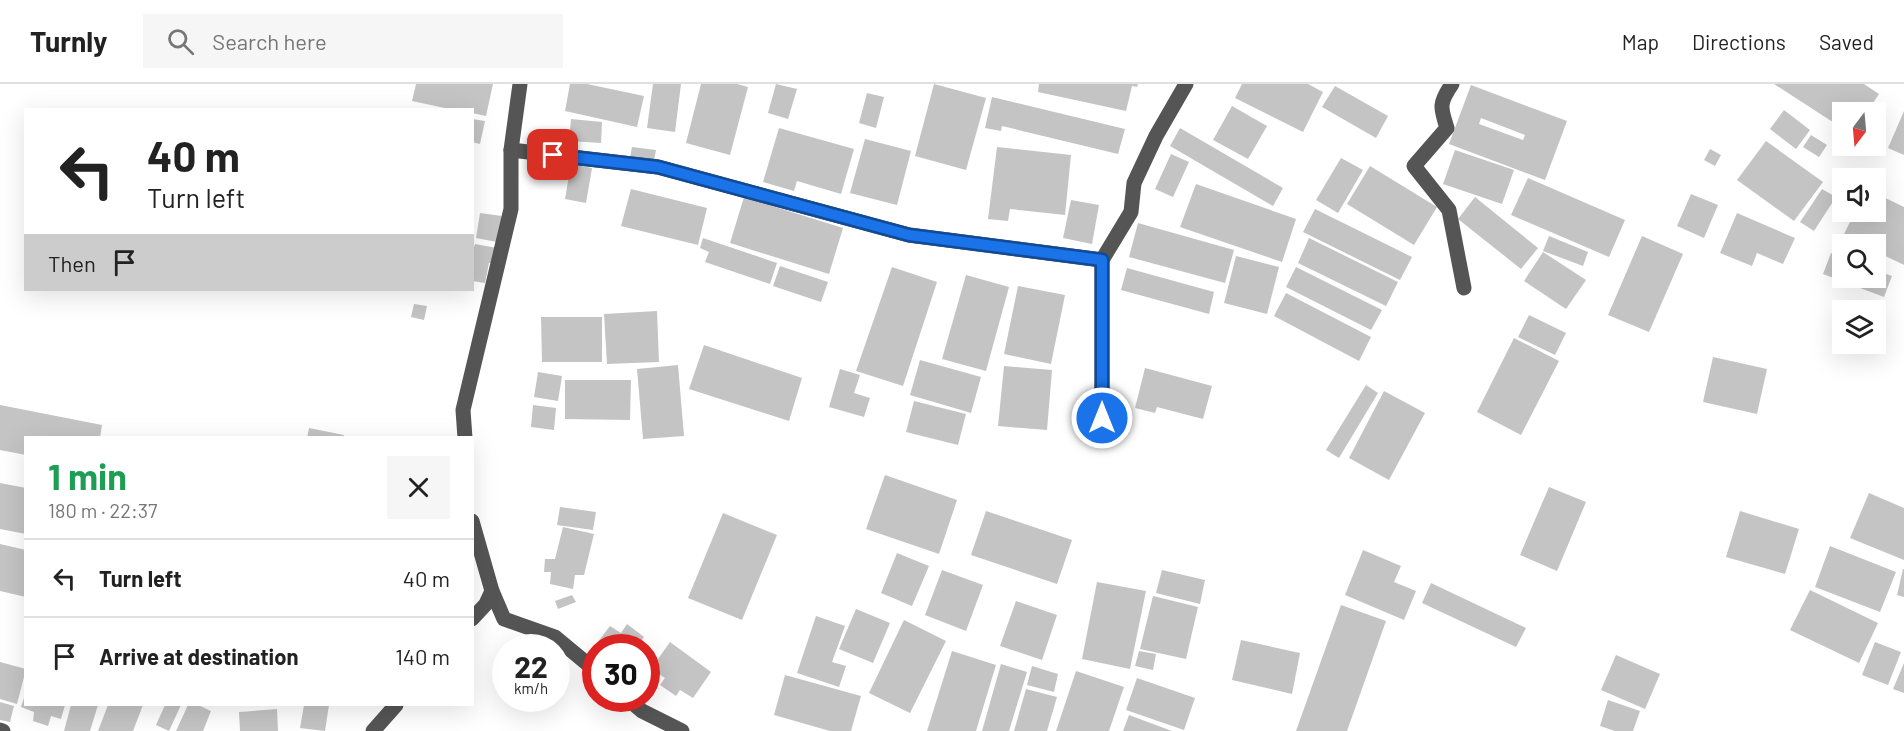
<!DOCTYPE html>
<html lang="en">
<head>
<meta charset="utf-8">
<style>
  :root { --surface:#fff; --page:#f6f6f6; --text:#222; --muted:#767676; --line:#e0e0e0 }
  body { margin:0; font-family:Barlow,sans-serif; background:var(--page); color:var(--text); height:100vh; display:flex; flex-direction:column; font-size:22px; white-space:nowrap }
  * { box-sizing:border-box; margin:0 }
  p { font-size:20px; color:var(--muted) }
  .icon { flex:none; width:33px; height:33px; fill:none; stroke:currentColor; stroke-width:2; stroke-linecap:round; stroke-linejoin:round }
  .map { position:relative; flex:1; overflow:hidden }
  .side { position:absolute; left:24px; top:352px; width:450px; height:270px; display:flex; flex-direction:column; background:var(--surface); border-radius:0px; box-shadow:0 6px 24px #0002 }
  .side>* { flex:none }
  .hud { position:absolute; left:24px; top:24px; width:450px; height:183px; border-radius:0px; box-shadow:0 6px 24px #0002; background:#fff; color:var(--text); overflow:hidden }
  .needle { width:39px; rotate:196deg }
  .buttons { position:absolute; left:1832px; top:18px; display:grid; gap:12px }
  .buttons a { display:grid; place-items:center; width:54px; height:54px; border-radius:0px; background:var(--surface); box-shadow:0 6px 24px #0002; font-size:30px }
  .speed { position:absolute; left:492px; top:550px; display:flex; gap:12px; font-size:30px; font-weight:700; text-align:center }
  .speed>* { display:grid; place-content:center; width:78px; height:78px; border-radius:50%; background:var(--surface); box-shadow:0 6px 24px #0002; line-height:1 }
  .speed small { font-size:15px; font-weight:400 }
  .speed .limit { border:9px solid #d22; background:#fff; color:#111 }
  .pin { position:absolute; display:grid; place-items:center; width:51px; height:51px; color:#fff; margin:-26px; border-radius:12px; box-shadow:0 3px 9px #0006 }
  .me { position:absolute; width:66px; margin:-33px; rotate:0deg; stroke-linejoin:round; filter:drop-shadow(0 0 4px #0008) }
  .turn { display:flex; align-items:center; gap:21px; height:126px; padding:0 24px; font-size:27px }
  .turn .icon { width:78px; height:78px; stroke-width:2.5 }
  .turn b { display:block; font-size:42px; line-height:51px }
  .then { display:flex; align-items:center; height:57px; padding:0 24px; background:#0003; gap:12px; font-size:22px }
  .round { display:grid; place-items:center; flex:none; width:63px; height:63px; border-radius:0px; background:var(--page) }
  .overview { display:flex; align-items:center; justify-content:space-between; height:102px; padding:0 24px }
  h1 { font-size:36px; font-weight:700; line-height:45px; color:#1e9e55 }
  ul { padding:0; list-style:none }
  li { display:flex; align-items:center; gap:18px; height:78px; padding:0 24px; border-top:2px solid var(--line) }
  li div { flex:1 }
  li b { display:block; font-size:22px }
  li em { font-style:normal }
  header { display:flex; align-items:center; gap:36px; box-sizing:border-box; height:84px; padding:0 30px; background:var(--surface); border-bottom:2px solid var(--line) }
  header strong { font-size:28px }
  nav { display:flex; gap:33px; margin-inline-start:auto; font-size:21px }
  .search { width:420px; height:54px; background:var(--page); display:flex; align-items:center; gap:15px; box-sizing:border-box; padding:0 21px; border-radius:0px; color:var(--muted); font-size:22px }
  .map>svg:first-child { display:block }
  .building { fill:#c4c4c4; fill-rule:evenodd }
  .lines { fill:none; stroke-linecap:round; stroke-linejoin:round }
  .minor { stroke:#555; stroke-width:15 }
  .route-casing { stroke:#114b97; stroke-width:15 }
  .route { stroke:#1a73e8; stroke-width:10 }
</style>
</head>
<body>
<header>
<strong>Turnly</strong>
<div class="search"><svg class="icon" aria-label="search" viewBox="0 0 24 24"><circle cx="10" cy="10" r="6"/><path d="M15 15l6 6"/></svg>Search here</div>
<nav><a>Map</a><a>Directions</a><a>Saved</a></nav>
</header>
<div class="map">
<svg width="1904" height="647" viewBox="0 0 1904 647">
  <rect width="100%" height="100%" fill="#fff"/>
  <!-- building -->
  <g class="building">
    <path d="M416 0H493L486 32 472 29V26H454L412 17Z"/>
    <path d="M570 0H587L644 12 637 43 565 27Z"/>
    <path d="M653 0H681L675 48 647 44Z"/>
    <path d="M701 0H737L748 3 730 71 686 59Z"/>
    <path d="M776 0 797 5 788 35 768 29Z"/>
    <path d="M934 0 986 14 966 86 915 72Z"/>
    <path d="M1039 0H1138L1137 3 1132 2 1126 27 1038 8Z"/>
    <path d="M1242 0H1308L1323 8 1303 48 1235 14Z"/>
    <path d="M1774 0H1864L1879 10 1867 28H1842V44Z"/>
    <path d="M1471 1 1567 37 1545 96 1449 60ZM1481 34 1525 51 1523 56 1479 40Z"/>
    <path d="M1335 2 1388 32 1376 54 1322 23Z"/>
    <path d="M867 9 884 13 876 44 859 39Z"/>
    <path d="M992 13 1125 45 1118 70 1002 42 1001 47 985 44Z"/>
    <path d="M1232 22 1267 42 1248 75 1213 56Z"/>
    <path d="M1784 26 1810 46 1796 65 1770 45Z"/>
    <path d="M1904 27V71L1888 64Z"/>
    <path d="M472 35 485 37 480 60 472 58Z"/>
    <path d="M571 35 602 38 601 59 569 57Z"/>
    <path d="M779 44 854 65 841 110 797 97 794 107 763 98Z"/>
    <path d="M1180 44 1283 104 1273 122 1170 62Z"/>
    <path d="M1811 51 1827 61 1819 73 1803 63Z"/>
    <path d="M865 55 911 67 897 121 850 109Z"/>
    <path d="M1766 57 1823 98 1794 137 1737 96Z"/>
    <path d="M632 63 656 66 654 77 630 74Z"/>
    <path d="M997 63 1071 71 1065 131 1010 125 1008 137 988 135Z"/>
    <path d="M1710 65 1721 71 1715 82 1704 76Z"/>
    <path d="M1455 66 1514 86 1502 120 1443 100Z"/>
    <path d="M1171 70 1189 78 1173 113 1155 105Z"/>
    <path d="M1341 74 1363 86 1338 129 1316 116Z"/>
    <path d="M571 80 592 84 586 119 565 115Z"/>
    <path d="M1370 82 1437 123 1414 161 1347 120Z"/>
    <path d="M1528 94 1625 136 1609 173 1511 131Z"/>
    <path d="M1196 100 1296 135 1282 178 1180 143Z"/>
    <path d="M631 105 707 124 698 161 621 142Z"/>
    <path d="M1822 105 1836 113 1814 147 1800 138Z"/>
    <path d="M1875 109 1904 123V181L1875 167V160H1861L1843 152 1855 128H1875Z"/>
    <path d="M1691 110 1718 121 1704 154 1677 142Z"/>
    <path d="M744 113 843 144 829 190 730 159Z"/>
    <path d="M1475 113 1538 164 1521 185 1458 135Z"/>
    <path d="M1071 116 1099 121 1092 160 1063 154Z"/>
    <path d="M1315 125 1412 173 1400 196 1303 148Z"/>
    <path d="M480 129 502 132 497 158 476 154Z"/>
    <path d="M1737 129 1795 154 1783 180 1757 169 1752 182 1720 169Z"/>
    <path d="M1138 139 1234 166 1225 199 1129 173Z"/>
    <path d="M1549 152 1588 168 1583 182 1543 167Z"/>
    <path d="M1642 152 1683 170 1649 248 1608 231Z"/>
    <path d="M703 154 777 179 770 200 705 178 709 168 700 164Z"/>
    <path d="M1309 154 1398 198 1386 222 1298 179Z"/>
    <path d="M475 160 497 164 495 179H489L485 199 472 197V169Z"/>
    <path d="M1543 168 1586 196 1566 225 1524 197Z"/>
    <path d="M1831 169 1842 173V194H1875V186L1892 192 1884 213 1823 190Z"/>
    <path d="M1236 172 1279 183 1267 230 1224 219Z"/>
    <path d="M780 182 828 198 821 218 773 202Z"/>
    <path d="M892 183 937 198 903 302 856 287Z"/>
    <path d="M1296 183 1382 226 1371 246 1286 203Z"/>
    <path d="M1127 184 1214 208 1209 230 1121 206Z"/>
    <path d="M966 191 1009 203 986 287 942 275Z"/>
    <path d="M1018 202 1065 211 1051 280 1004 270Z"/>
    <path d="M1286 209 1371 253 1359 277 1274 232Z"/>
    <path d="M414 220 427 222 424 236 411 233Z"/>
    <path d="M657 227 659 278 607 280 604 230Z"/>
    <path d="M1529 231 1566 249 1555 271 1518 253Z"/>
    <path d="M541 233H602V278H542Z"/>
    <path d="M1514 254 1559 277 1521 351 1477 328Z"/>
    <path d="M704 261 802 294 789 337 689 305Z"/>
    <path d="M1713 273 1767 285 1757 330 1703 318Z"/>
    <path d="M920 276 981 293 971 329 910 311Z"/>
    <path d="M678 281 684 352 643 355 637 285Z"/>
    <path d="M1004 282 1052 286 1047 346 998 342Z"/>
    <path d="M1145 284 1212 302 1203 335 1157 323 1155 329 1135 324Z"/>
    <path d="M840 285 860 291 854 309 870 314 864 333 829 323Z"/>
    <path d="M538 288 562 292 558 317 534 313Z"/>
    <path d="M565 296H631L630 336 565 335Z"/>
    <path d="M1366 301 1378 309 1339 374 1326 366Z"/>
    <path d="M1384 307 1425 329 1389 396 1349 374Z"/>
    <path d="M914 317 966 330 958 361 906 348Z"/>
    <path d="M0 321 102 341 100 354H26V371L0 366Z"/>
    <path d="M533 321 556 324 554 346 531 343Z"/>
    <path d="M309 344 344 351 343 354H307Z"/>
    <path d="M885 391 957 416 939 470 866 445Z"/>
    <path d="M0 399 26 404V450L0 445Z"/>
    <path d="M1549 403 1586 418 1557 487 1520 471Z"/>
    <path d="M1869 409 1904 424V476L1850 454Z"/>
    <path d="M560 423 596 428 593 446 557 441Z"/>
    <path d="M986 427 1072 456 1057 500 971 471Z"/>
    <path d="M1740 427 1799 445 1785 490 1726 473Z"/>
    <path d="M723 429 777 451 742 536 688 514Z"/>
    <path d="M563 443 594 450 584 491H575L573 505 550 500 551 488H544L545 475H555Z"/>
    <path d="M0 460 26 466V513L0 507Z"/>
    <path d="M1830 462 1896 488 1880 528 1815 503Z"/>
    <path d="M1363 466 1401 482 1394 498 1416 507 1404 536 1345 511Z"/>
    <path d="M897 469 929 482 912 522 881 509Z"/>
    <path d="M1903 485H1904V513L1897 511Z"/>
    <path d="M942 486 983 501 966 547 925 531Z"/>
    <path d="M1162 486 1205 496 1200 520 1156 509Z"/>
    <path d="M1097 498 1146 507 1130 585 1082 575Z"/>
    <path d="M1431 499 1526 544 1516 563 1422 519Z"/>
    <path d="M1810 506 1878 539 1859 579 1790 546Z"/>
    <path d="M572 511 576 518 558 525 555 517Z"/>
    <path d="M1153 512 1198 523 1186 575 1140 565Z"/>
    <path d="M1016 517 1057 531 1042 576 1000 562Z"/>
    <path d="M1341 521 1386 537 1347 647H1296Z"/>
    <path d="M856 525 890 539 873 579 839 565Z"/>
    <path d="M816 532 845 542 832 578 846 582 839 603 797 589Z"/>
    <path d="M904 536 946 557 910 629 869 609Z"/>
    <path d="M627 540 644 553 636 564H604L597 559 610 542 621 549Z"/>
    <path d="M1241 556 1300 569 1292 610 1232 596Z"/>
    <path d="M670 558 711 588 693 614 680 606 676 612 660 601 665 594 651 585Z"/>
    <path d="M1875 558 1901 568 1888 601 1862 591Z"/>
    <path d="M952 567 996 581 976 647H927Z"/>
    <path d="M1139 567 1156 570 1153 586 1135 582Z"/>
    <path d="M1616 571 1660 590 1645 625 1601 606Z"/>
    <path d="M0 578 26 585 17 620 0 615Z"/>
    <path d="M1904 579V609L1893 605Z"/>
    <path d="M1001 580 1027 588 1009 647H982Z"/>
    <path d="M1032 582 1058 590 1054 608 1027 601Z"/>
    <path d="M1076 587 1124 603 1109 647H1056Z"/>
    <path d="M785 591 861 612 851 647H830L774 631Z"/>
    <path d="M1137 594 1195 614 1184 646 1126 626Z"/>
    <path d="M1026 605 1057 613 1047 647H1014Z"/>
    <path d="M25 611 26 621H65L61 635 51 632 48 642 33 637 34 628 21 623Z"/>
    <path d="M1608 616 1640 627 1633 647H1615L1600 642Z"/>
    <path d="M0 618 14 622 10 638 0 636Z"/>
    <path d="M71 621H98L90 647H64Z"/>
    <path d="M108 621H143L133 647H98Z"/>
    <path d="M165 621H181L169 647 156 641Z"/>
    <path d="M188 621H198L211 627 203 647H176Z"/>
    <path d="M304 621H329L325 647 300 644Z"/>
    <path d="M277 625 278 647H240L239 628Z"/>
    <path d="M1129 631 1172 647H1123Z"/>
  </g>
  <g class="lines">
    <!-- minor -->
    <g class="minor">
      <path d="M1452 0C1439 19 1440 23 1447 44L1414 82 1449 126 1464 204"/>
      <path d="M511 66 658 83 909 151 1102 176"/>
      <path d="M1102 334V176L1131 128 1134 99 1156 52 1186 0"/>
      <path d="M465 354 463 326 511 125V66L520 0"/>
      <path d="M472 437 492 507 504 535 555 553 596 587"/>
      <path d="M472 535 486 520 492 507"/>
      <path d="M628 615 642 627 682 647"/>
      <path d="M0 646 3 647"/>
      <path d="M373 647 396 621"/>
    </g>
  </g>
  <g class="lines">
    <defs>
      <path id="route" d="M553 71 658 83 909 151 1102 176V334"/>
    </defs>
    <!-- route casing -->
    <use href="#route" class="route-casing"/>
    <!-- route -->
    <use href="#route" class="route"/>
  </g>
</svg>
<div class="buttons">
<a><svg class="needle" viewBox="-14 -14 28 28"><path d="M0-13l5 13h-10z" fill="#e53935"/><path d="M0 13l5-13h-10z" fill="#767676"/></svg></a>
<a><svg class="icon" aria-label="sound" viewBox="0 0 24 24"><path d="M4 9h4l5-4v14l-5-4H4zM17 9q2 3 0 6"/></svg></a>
<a><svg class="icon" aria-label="search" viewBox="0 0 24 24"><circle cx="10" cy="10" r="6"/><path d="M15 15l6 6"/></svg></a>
<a><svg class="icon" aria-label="layers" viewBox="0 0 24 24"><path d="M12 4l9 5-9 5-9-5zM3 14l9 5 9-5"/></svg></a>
</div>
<div class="speed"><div>22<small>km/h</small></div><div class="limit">30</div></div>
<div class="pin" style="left:553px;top:71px;background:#d93025"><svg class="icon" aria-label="arrive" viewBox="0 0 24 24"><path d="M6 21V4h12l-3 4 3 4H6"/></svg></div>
<svg class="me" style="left:1102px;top:334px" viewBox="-20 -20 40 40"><circle r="17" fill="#1a73e8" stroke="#fff" stroke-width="3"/><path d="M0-11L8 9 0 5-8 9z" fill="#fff"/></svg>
<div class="hud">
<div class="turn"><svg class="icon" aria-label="left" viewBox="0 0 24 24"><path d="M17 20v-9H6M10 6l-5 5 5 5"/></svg><div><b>40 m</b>Turn left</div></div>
<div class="then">Then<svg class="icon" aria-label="arrive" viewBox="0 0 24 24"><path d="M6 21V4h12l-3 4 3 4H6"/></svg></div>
</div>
<section class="side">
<div class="overview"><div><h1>1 min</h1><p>180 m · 22:37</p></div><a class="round"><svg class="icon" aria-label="close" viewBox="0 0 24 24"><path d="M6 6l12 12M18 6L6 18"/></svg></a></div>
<ul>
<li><svg class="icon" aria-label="left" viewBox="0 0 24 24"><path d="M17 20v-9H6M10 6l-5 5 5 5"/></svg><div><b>Turn left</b></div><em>40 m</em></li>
<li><svg class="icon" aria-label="arrive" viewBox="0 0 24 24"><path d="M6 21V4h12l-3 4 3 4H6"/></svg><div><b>Arrive at destination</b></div><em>140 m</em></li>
</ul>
</section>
</div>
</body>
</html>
